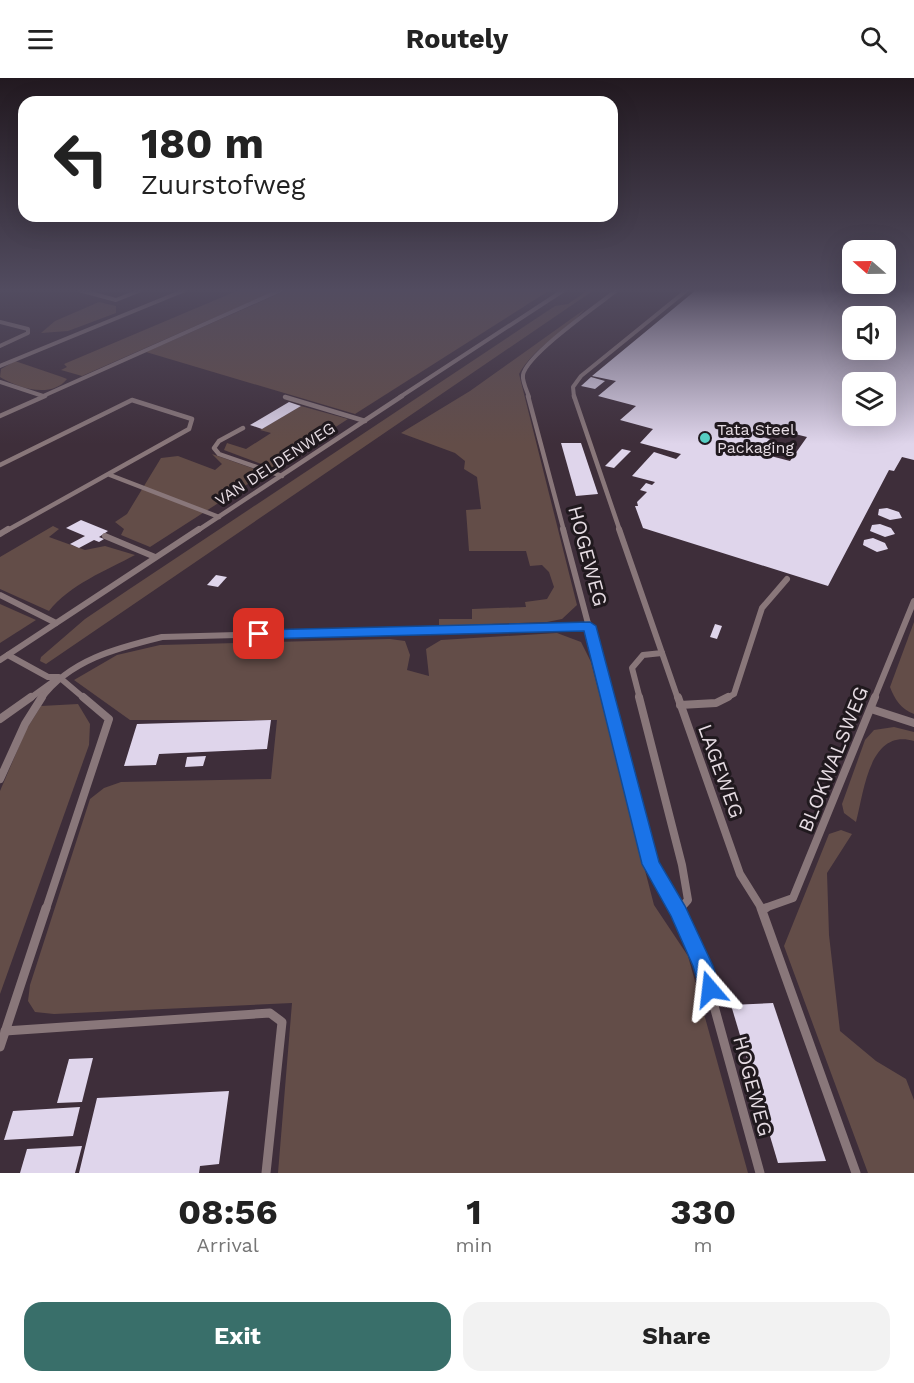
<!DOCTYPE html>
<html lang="en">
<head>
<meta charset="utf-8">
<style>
  :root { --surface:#fff; --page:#f2f2f2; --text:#222; --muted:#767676; --accent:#396f6a }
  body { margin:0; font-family:"Work Sans",sans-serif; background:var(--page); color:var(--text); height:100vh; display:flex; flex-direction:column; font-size:22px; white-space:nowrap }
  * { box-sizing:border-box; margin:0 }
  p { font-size:20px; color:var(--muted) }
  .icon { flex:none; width:33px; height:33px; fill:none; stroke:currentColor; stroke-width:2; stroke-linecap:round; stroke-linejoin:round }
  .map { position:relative; height:1095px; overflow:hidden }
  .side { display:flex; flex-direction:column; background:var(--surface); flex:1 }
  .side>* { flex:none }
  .banner { position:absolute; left:18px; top:18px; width:600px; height:126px; border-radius:18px; box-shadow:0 6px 24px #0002; background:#fff; color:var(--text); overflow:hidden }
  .needle { width:39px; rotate:290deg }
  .tools { position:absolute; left:842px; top:162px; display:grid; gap:12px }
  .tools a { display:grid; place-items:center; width:54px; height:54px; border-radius:12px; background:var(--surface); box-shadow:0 6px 24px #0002; font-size:30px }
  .pin { position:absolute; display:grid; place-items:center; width:51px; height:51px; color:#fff; margin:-26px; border-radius:12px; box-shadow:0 3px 9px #0006 }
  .me { position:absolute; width:66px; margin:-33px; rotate:343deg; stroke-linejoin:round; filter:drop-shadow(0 0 4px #0008) }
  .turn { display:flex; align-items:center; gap:21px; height:126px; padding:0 24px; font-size:27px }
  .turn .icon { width:78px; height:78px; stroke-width:2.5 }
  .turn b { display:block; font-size:42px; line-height:51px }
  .eta { display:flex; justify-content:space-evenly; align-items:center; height:102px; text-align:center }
  .eta b { font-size:36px; font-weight:700; line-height:42px }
  .cta { display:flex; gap:12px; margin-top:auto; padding:12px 24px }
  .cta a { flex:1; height:69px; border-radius:18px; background:var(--accent); color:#fff; font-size:24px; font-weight:700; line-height:69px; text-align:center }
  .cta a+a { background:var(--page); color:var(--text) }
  header { display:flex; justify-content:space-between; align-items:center; height:78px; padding:0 24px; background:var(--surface); font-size:27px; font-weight:700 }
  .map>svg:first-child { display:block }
  .green { fill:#634d48 }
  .building { fill:#dfd5eb; fill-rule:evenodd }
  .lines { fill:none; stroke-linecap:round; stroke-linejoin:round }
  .service-far4 { stroke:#89777a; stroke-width:4 }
  .service-far3 { stroke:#89777a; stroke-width:4.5 }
  .service-far2 { stroke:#89777a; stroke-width:6 }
  .service-far1 { stroke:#89777a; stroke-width:8 }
  .service { stroke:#89777a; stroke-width:9 }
  .route { fill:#1a73e8; stroke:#114b97; stroke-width:1.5 }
  .poi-dot { fill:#56cec3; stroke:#20191e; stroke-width:2 }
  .labels { text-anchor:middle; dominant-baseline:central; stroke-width:6; stroke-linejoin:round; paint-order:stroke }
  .far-poi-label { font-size:16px; fill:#e6dce3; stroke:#20191e; text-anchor:start }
  .far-street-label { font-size:16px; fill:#e6dce3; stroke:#20191e }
  .street-label { font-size:20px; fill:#e6dce3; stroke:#20191e }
</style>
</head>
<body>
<header><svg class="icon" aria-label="menu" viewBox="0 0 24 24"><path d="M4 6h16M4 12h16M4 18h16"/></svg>Routely<svg class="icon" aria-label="search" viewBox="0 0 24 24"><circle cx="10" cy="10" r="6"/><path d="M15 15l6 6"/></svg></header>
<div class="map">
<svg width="914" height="1095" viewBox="0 0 914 1095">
  <rect width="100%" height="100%" fill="#3e2e3a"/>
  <!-- green -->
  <g class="green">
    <path d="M239 212H277L82 298 61 292 67 289 64 286Z"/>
    <path d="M287 212H550L355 336 146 274Z"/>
    <path d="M588 212H594L46 586 40 583 41 579 85 541 128 512 555 228 568 226Z"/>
    <path d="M99 224 116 228V235L68 253 41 255 55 243Z"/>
    <path d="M585 231C565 256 535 267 519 296L577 527 562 541 547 544 439 548V541H472V531L526 529 525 524 547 521 554 509 549 494 542 487 530 488 526 473H469L466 432 481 431 477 399 464 391 465 383 455 375 401 355 470 313Z"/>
    <path d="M15 283 62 299 67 301C51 321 18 310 0 299L1 291Z"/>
    <path d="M301 328 348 341 272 390 224 372 227 365 246 371 271 355 260 352Z"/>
    <path d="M212 376 263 394 262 397 150 469 121 457 124 451 115 444 127 436 161 380 178 378 215 392 222 386Z"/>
    <path d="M53 448 59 451 49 459 85 472 105 468 135 477C107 492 69 507 49 533L0 511V479Z"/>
    <path d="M0 526 36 542 0 565Z"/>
    <path d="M914 544V636C901 631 895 622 890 609Z"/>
    <path d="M557 555 581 564 591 584 654 827 688 878 748 1095H278L292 925 54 936 35 934 28 923 30 907 90 721 104 710 121 704 271 701 277 642H130L74 602 117 577 160 567 390 561 405 563 410 577 407 592 429 598 426 571 441 562Z"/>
    <path d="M78 626 90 646 89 667 0 916V713L26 652 41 628Z"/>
    <path d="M894 649 914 654V663C869 650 864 714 856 744L844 735 842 726 865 662 874 652Z"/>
    <path d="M841 752 852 756 827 795 829 857 840 953 876 983 906 1001 914 1022V1095H868L784 868 829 756Z"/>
  </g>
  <!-- building -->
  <g class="building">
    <path d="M696 212H914V382L902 379 894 393 889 392 828 508 643 450 635 428H638L637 424 647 414 640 412 646 405 652 407 655 404 632 398 654 374 676 381 681 376 640 365 653 351 620 342 636 328 598 318 616 303 592 298ZM852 238H885V272H852ZM852 304H885V338H852ZM771 350 807 359 790 383 747 372 764 375 771 366 766 365 770 361 758 358 763 352 769 354Z"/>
    <path d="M591 299 605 303 595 311 581 308Z"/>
    <path d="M289 324 301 328 262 351 250 347Z"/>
    <path d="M561 365H581L598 416 576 418Z"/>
    <path d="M622 371 631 373 614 390 605 388Z"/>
    <path d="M887 430 899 434 902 440 890 442 878 437 879 431Z"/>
    <path d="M81 442 108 453 99 459 104 461 99 464 94 462 79 470 70 466 85 458 66 450Z"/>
    <path d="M880 446 891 450 895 456 885 459 870 453 872 447Z"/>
    <path d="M873 460 885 465 888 471 877 474 863 467 864 462Z"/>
    <path d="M216 497 227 499 218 509 207 507Z"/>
    <path d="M715 546 722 548 717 561 710 559Z"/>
    <path d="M271 642 267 671 159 676 156 687 124 688 137 646Z"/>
    <path d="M206 678 203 688 185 689 187 679Z"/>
    <path d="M773 925 826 1083 778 1085 731 927Z"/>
    <path d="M93 980 82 1024 57 1025 69 981Z"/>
    <path d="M229 1013 219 1086 200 1088 199 1095H79L97 1020Z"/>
    <path d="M80 1029 73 1058 4 1062 13 1033Z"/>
    <path d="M82 1068 75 1095H20L27 1071Z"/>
  </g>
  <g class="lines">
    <!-- service-far4 -->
    <g class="service-far4">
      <path d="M79 212 116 222 141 212"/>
      <path d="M0 244 28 251V255L0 268"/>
      <path d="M0 288 185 212"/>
      <path d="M0 304 43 318"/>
      <path d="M41 319 281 212"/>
      <path d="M400 319 564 212"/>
      <path d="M529 319C527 313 522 303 523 297 526 277 599 226 617 212"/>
      <path d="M574 319 573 309 581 298 687 212"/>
    </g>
    <!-- service-far3 -->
    <g class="service-far3">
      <path d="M528 318 564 453"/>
      <path d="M574 318 620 453"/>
      <path d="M285 319 365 343"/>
      <path d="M0 338 45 318"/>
      <path d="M243 350 219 363 214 370 219 376 282 398"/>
      <path d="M0 387 132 322 192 341 189 351 6 453"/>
      <path d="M110 397 219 439"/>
      <path d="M197 453 402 318"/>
    </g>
    <!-- service-far2 -->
    <g class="service-far2">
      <path d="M563 451 608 621"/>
      <path d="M619 451 678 621"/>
      <path d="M0 456 8 451"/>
      <path d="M105 458 155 479"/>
      <path d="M0 517 56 545"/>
      <path d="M8 577 48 599H59L85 621"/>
      <path d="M0 582 199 451"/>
      <path d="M29 621 54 603"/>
      <path d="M41 621C69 582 117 570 162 559L589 548"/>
      <path d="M640 621 632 590 643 577 662 575"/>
      <path d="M725 621 734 616 762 530 787 501"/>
      <path d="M874 621 914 523"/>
    </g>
    <!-- service-far1 -->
    <g class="service-far1">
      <path d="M607 619 651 786 677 831"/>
      <path d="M639 619 682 787 688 822 680 831"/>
      <path d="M678 619 740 796 762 831"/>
      <path d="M680 627 716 625 728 619"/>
      <path d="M871 631 914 645"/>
      <path d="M0 641 31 619"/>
      <path d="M0 701 25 646 42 619"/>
      <path d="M46 831 109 641 83 619"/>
      <path d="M762 831 793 820 875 619"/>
    </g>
    <!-- service -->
    <g class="service">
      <path d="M676 830 703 888 760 1095"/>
      <path d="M761 830 856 1095"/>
      <path d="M762 831 766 830"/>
      <path d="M678 833 681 830"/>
      <path d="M5 953 270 935 282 944 266 1095"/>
      <path d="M0 969 46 830"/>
    </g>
  </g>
  <!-- sky -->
  <linearGradient id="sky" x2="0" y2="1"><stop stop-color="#221920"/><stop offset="0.58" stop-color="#524c60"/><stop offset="1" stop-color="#524c60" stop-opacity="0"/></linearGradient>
  <rect width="914" height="366" fill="url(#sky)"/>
  <!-- route -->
  <path class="route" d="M590 544 596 548 659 784 685 828 713 888 720 911 717 918 710 921 702 918 693 888 671 838 642 786 584 553 259 561 252 556 259 552Z"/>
  <!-- markers -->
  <circle class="poi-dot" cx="705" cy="360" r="6"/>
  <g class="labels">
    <!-- far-poi labels -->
    <g class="far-poi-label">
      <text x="717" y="351">Tata Steel<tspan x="717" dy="18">Packaging</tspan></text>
    </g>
    <!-- far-street labels -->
    <g class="far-street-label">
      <text transform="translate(275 386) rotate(-33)">VAN DELDENWEG</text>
    </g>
    <!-- street labels -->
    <g class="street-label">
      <text transform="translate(588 478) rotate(75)">HOGEWEG</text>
      <text transform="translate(833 681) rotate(-68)">BLOKWALSWEG</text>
      <text transform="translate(721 693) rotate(70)">LAGEWEG</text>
      <text transform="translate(753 1008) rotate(75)">HOGEWEG</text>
    </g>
  </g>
</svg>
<div class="tools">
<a><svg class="needle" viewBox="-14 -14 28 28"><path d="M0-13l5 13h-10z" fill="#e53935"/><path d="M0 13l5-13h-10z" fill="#767676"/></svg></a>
<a><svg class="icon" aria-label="sound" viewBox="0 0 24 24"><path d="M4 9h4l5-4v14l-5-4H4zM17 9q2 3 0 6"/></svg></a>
<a><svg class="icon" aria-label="layers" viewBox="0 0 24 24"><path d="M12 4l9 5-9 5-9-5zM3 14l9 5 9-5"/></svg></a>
</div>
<div class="pin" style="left:259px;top:556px;background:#d93025"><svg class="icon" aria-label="arrive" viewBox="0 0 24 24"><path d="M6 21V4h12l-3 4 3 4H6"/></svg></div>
<svg class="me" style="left:710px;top:911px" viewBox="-20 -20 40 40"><path d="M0-17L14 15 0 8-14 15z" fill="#1a73e8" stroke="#fff" stroke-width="4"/></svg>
<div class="banner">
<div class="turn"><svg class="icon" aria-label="left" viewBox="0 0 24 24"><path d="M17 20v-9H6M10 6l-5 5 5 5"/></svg><div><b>180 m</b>Zuurstofweg</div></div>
</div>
</div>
<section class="side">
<div class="eta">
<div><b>08:56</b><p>Arrival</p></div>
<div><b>1</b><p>min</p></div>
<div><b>330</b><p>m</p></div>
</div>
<div class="cta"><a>Exit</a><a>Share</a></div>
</section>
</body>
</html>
